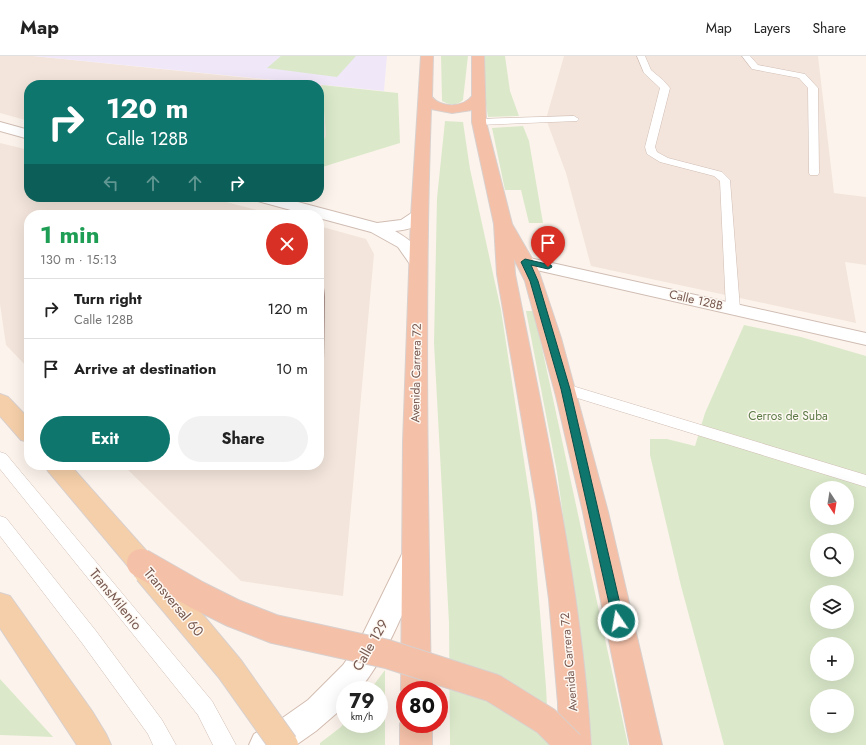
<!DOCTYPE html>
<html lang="en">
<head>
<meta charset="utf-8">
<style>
  :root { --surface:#fff; --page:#f2f2f2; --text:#222; --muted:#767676; --line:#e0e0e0; --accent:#0f766e }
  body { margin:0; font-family:Jost,sans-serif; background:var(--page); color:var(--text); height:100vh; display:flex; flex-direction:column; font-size:15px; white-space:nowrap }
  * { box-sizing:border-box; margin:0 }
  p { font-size:13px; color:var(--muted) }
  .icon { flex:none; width:22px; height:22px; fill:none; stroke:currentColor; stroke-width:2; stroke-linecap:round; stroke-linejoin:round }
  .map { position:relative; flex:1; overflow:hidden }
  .panel { position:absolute; left:24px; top:154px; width:300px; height:260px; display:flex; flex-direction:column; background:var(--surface); border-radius:16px; box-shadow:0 4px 16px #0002 }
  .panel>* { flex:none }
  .top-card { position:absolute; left:24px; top:24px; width:300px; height:122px; border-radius:16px; box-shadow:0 4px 16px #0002; background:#0f766e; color:#fff; overflow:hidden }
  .needle { width:26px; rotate:168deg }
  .buttons { position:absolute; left:810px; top:425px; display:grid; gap:8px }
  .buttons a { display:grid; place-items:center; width:44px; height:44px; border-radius:50%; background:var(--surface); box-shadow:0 4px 16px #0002; font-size:20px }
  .speed { position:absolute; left:336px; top:625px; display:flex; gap:8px; font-size:20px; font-weight:700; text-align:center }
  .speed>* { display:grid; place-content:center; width:52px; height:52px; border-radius:50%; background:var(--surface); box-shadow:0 4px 16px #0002; line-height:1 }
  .speed small { font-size:10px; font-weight:400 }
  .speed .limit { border:6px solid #d22; background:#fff; color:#111 }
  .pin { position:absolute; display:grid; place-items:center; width:34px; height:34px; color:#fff; margin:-41px -17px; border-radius:50% 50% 50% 0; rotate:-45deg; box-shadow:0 0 4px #0007 }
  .pin .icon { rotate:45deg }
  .me { position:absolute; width:44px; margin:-22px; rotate:348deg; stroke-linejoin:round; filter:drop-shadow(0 0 3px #0008) }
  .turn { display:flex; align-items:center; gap:14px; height:84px; padding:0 16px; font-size:18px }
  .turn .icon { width:52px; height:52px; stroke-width:2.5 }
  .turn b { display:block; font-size:28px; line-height:34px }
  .lanes { display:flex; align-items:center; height:38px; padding:0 16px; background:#0003; justify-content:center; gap:20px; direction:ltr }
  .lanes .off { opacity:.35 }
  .round { display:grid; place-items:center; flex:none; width:42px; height:42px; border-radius:21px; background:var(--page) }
  .overview { display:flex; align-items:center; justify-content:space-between; height:68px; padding:0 16px }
  h1 { font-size:24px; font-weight:700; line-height:30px; color:#1e9e55 }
  .action { display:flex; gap:8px; margin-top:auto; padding:8px 16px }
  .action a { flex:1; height:46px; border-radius:24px; background:var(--accent); color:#fff; font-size:16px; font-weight:700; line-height:46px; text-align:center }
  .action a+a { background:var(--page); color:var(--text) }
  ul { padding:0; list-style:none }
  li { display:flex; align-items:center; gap:12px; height:60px; padding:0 16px; border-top:1px solid var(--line) }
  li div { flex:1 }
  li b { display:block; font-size:15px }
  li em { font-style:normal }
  header { display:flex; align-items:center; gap:24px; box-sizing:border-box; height:56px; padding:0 20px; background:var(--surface); border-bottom:1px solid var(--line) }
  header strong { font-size:19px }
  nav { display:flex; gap:22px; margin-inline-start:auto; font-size:14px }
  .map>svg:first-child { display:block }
  .residential { fill:#f3e5db }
  .education { fill:#f0e8f9 }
  .green { fill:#dbe9ca; fill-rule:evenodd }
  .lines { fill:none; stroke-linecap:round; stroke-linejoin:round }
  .service-casing { stroke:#d0bdb4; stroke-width:1 }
  .minor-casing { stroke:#d0bdb4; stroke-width:2 }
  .tertiary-casing { stroke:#d0bdb4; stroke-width:2 }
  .secondary-casing { stroke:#d3bcb1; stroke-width:2 }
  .primary-casing { stroke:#d9d0ce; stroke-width:2 }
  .trunk-casing { stroke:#d9d0ce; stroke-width:2 }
  .service { fill:#fff; fill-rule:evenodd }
  .minor { fill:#fff; fill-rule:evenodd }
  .tertiary { fill:#fff; fill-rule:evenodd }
  .secondary { fill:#fff; fill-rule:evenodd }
  .primary { fill:#f5cfa9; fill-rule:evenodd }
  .trunk { fill:#f4c0a8; fill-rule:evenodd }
  .primary-bridge-casing { stroke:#d9d0ce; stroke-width:30; stroke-linecap:butt }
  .trunk-bridge-casing { stroke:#d9d0ce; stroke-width:30; stroke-linecap:butt }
  .primary-bridge { stroke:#f5cfa9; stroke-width:28 }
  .trunk-bridge { stroke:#f4c0a8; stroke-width:28 }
  .wall { fill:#ceb4a9 }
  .shaded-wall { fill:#a8928a }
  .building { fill:#f0d1c5; stroke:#a8928a }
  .route { fill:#0f766e; stroke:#0a4d48 }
  .labels { text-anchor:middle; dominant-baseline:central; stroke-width:3; stroke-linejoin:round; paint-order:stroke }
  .street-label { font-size:12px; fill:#76584f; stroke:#fef8f3 }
  .park-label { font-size:12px; fill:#5e7b48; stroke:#fef8f3 }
  .near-street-label { font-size:14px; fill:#76584f; stroke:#fef8f3 }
</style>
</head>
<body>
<header>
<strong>Map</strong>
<nav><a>Map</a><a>Layers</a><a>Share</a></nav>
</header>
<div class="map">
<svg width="866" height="689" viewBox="0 0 866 689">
  <rect width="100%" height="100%" fill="#fcf4ec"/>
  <!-- residential -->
  <g class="residential">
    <path d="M0 0H33L318 29H29V65L0 57Z"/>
    <path d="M564 0H818L834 137 866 141V209L845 206 856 267 591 210 566 117 546 63Z"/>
    <path d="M319 29H322L326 80 319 91Z"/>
    <path d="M0 87 29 94V141H207L276 159H29V313L6 289 0 248Z"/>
    <path d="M319 170 366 183 374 198 343 540 241 525 123 409H319Z"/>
  </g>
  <!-- education -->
  <path class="education" d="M33 0H387L384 35Z"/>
  <!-- green -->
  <g class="green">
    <path d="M281 0H356L337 21 267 12Z"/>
    <path d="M441 0H468L463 44C457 50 449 49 442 45Z"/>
    <path d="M483 0H505L510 35 519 60 488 61 484 36Z"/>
    <path d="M322 29 398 37 400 87 319 112V91L326 80Z"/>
    <path d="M445 65 463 66 470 113 501 254 532 457 546 631 549 689H450L449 567 434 287 437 142Z"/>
    <path d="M523 70 529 85 543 167H529L521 134H505L492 72Z"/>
    <path d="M526 255H534L628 689H592L584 611 557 416Z"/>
    <path d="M744 269 801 281 866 300V689H724L681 530 650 399V383H667L695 390 705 357ZM817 432H847V462H817ZM817 484H847V514H817ZM817 536H847V566H817ZM817 588H847V618H817ZM817 640H847V670H817Z"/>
    <path d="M385 614V689H320V687L341 671 345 665V668H379V634H370Z"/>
    <path d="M0 623 53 681 0 679Z"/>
  </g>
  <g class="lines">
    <defs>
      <g id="service">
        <path d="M637 0H645L651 14 663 24 670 32 655 91 657 96 668 102 722 116 730 124 740 253 738 256H728L726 253 720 125 714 120 660 106 647 98 645 91 660 32 644 17Z"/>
        <path d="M742 0H750L758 9 805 18 818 32 819 117 818 119H810L809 117 808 32 799 22 752 13Z"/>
        <path d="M574 60 579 63 577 65 479 69 474 66 479 63Z"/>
        <path d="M566 328 866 419V431L561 337 559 333 561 329Z"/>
        <path d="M0 396 6 398 212 645 236 689H213L198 659 0 413Z"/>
        <path d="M0 460 6 462 96 575 162 664 176 689H153L148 678 82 587 0 480Z"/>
      </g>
      <path id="minor" d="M525 201 866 277V289L519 210 516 206 519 202Z"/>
      <g id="tertiary">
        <path d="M0 66 29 74V83L0 75Z"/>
        <path d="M252 141H279L377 167 401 164 413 156 419 155 425 156 427 160C420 171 407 174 395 175 412 185 417 190 427 207L424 211 418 212 412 211 398 191 371 176 319 162V159H309L254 144Z"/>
      </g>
      <path id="secondary" d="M414 489 423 492 427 500C409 542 388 600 359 634H345V650L316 675 296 689H249L254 678 281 663 308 644 343 609 359 586 405 492Z"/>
      <g id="primary">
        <path d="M0 338 8 341 29 363V386L21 384 0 360Z"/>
        <path d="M44 409H70L150 499 154 507 150 515 141 518 132 515 48 415Z"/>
        <path d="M0 537 10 540 92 655 106 678 111 689H77L0 572Z"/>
      </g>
      <g id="trunk">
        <path d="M421 0H433L432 41C441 52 463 52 472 40V0H484L486 66 512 168 538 213 561 282 608 456 662 689H630L583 456 556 340 525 225 514 203 515 218C546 375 581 529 591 689H559L558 647 549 543 536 446 497 218 494 168 472 66V54L452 57 431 53C424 247 428 440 431 634H405V643L401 634 403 386 411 160Z"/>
        <path d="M405 657V668H432V689H400V668Z"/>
      </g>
    </defs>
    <!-- service casing -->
    <use href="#service" class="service-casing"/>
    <!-- minor casing -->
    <use href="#minor" class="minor-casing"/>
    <!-- tertiary casing -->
    <use href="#tertiary" class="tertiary-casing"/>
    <!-- secondary casing -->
    <use href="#secondary" class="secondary-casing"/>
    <!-- primary casing -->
    <use href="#primary" class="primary-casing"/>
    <!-- trunk casing -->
    <use href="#trunk" class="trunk-casing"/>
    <!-- service -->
    <use href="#service" class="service"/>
    <!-- minor -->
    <use href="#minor" class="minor"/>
    <!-- tertiary -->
    <use href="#tertiary" class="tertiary"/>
    <!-- secondary -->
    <use href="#secondary" class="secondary"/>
    <!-- primary -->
    <use href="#primary" class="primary"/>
    <!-- trunk -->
    <use href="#trunk" class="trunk"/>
    <defs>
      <path id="primary-bridge" d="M148 515 230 613 284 689"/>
      <path id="trunk-bridge" d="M141 507 197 539 233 557 274 573 387 598 493 632 546 665 570 689"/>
    </defs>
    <!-- primary-bridge casing -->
    <use href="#primary-bridge" class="primary-bridge-casing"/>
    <!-- trunk-bridge casing -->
    <use href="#trunk-bridge" class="trunk-bridge-casing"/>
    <!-- primary-bridge -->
    <use href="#primary-bridge" class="primary-bridge"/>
    <!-- trunk-bridge -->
    <use href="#trunk-bridge" class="trunk-bridge"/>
  </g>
  <!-- wall -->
  <path class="wall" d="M323 223 325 241 323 365 319 366V224Z"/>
  <!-- shaded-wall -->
  <path class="shaded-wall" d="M323 223 325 241 323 365 321 347Z"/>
  <!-- building -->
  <path class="building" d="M323 223 321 347H319V224Z"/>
  <!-- route -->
  <path class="route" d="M525 203 551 209 552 211 548 213 531 209 538 225 570 333 624 565 623 569 618 570 614 569 613 565 561 333 530 225 521 206Z"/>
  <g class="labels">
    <!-- street labels -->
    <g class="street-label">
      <text transform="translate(696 244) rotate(13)">Calle 128B</text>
      <text transform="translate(416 317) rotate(-89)">Avenida Carrera 72</text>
      <text transform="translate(569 606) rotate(-95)">Avenida Carrera 72</text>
    </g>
    <!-- park labels -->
    <g class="park-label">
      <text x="788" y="360">Cerros de Suba</text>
    </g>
    <!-- near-street labels -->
    <g class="near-street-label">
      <text transform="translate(116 543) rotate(51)">TransMilenio</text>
      <text transform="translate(174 546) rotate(50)">Transversal 60</text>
      <text transform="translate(370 589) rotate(-60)">Calle 129</text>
    </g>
  </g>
</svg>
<div class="buttons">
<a><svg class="needle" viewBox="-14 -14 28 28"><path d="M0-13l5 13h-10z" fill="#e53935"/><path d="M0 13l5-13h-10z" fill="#767676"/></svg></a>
<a><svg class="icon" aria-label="search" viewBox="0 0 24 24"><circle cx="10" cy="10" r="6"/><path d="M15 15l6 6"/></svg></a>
<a><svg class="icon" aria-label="layers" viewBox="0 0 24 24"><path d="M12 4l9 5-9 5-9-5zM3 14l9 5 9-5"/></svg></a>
<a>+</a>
<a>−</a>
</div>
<div class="speed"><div>79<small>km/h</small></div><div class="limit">80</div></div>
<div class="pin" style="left:548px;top:211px;background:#d93025"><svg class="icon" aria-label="arrive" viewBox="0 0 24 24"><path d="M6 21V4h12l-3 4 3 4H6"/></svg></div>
<svg class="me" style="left:618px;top:565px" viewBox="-20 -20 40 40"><circle r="17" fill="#0f766e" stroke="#fff" stroke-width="3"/><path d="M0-11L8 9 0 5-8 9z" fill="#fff"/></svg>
<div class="top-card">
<div class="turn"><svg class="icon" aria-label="right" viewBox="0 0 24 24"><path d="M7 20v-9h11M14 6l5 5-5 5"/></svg><div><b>120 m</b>Calle 128B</div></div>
<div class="lanes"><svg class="icon off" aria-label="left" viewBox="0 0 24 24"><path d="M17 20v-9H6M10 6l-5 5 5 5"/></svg><svg class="icon off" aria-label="ahead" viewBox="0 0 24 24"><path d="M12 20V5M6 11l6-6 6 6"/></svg><svg class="icon off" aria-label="ahead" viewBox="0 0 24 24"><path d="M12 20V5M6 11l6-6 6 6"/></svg><svg class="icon" aria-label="right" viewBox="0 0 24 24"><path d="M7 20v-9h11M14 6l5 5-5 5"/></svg></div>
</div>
<section class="panel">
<div class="overview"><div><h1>1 min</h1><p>130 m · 15:13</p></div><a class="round" style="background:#d93025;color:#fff"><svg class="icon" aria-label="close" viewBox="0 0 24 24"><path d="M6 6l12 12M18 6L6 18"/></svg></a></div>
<ul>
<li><svg class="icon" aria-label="right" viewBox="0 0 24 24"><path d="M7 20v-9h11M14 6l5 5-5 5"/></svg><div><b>Turn right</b><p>Calle 128B</p></div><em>120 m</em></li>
<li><svg class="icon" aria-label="arrive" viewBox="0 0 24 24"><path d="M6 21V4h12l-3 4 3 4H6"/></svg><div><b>Arrive at destination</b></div><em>10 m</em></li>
</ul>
<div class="action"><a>Exit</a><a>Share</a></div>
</section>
</div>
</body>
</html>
